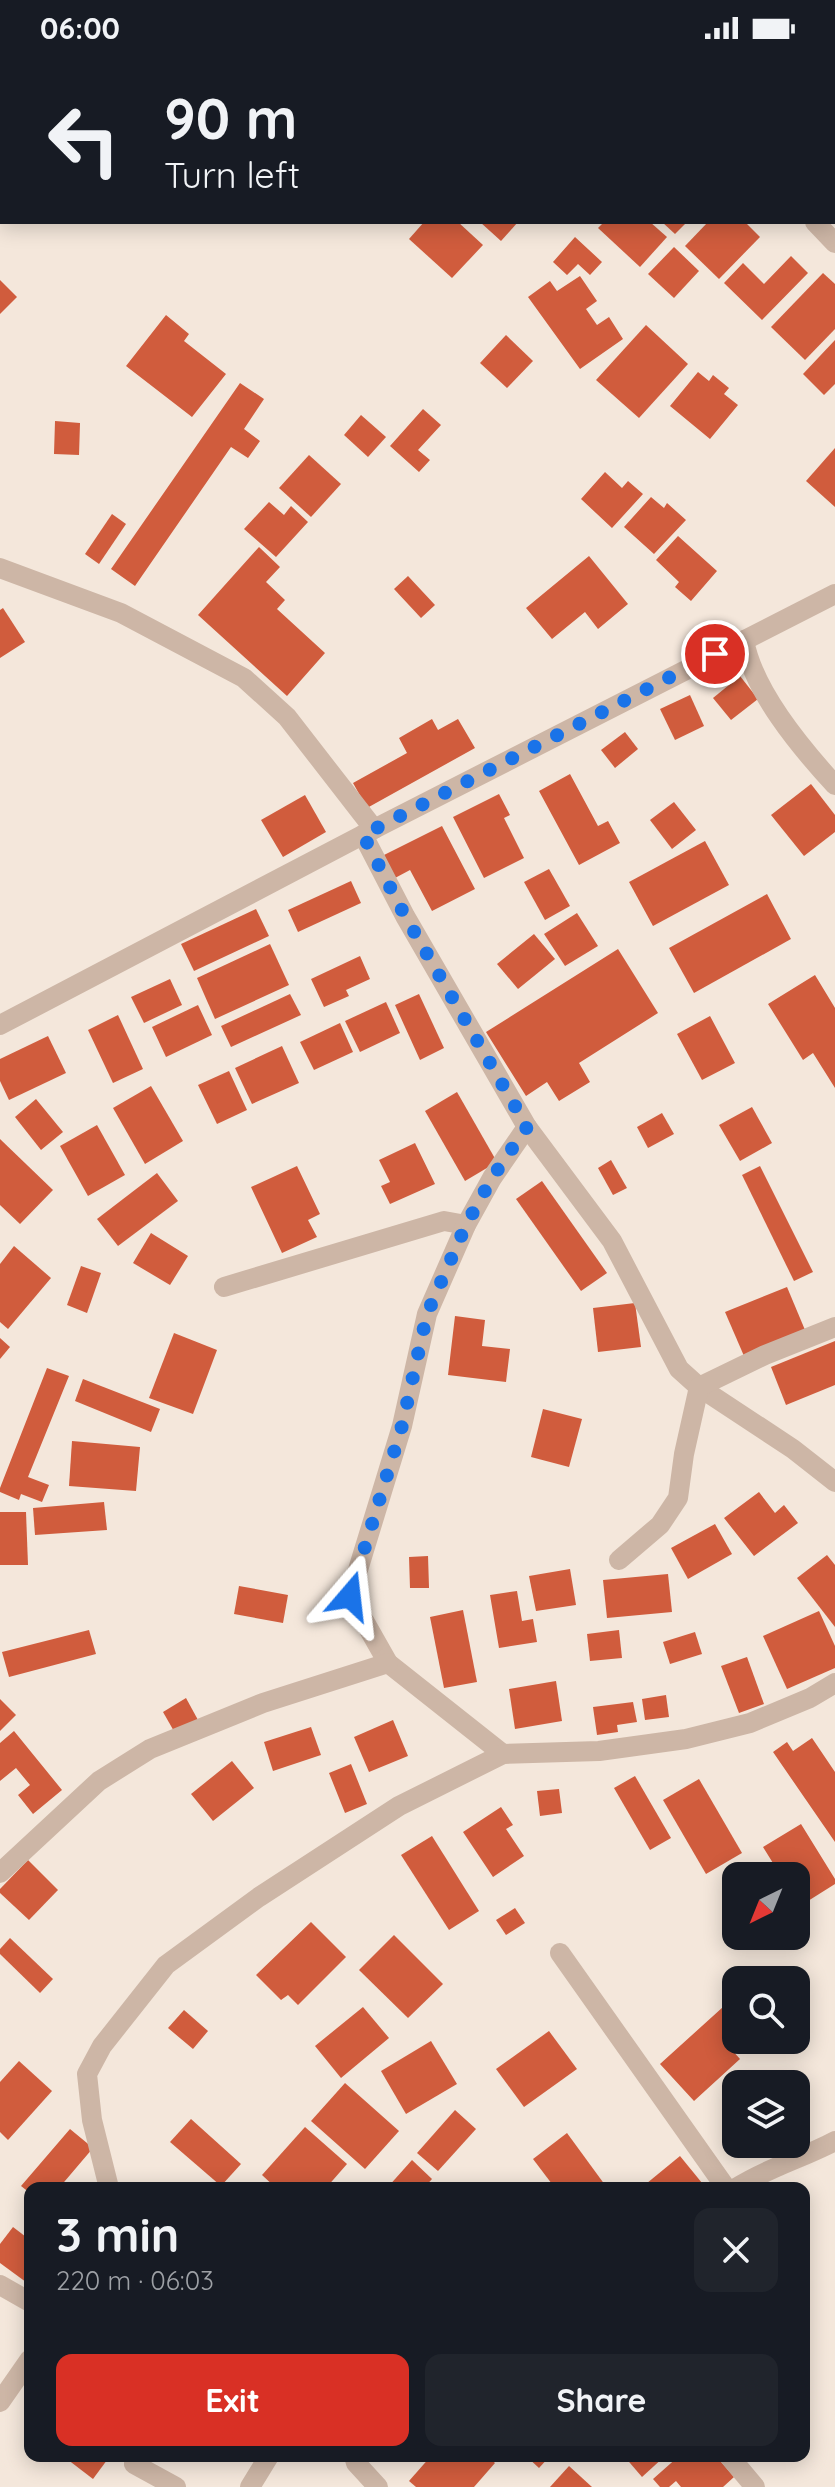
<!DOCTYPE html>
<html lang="en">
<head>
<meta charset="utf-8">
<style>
  :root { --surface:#171b24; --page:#20242c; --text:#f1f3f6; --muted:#9ea1a6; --accent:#d93025 }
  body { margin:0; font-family:Quicksand,sans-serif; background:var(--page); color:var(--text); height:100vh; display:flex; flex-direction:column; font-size:30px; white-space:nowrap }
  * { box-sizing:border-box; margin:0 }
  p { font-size:26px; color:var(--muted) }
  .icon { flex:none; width:44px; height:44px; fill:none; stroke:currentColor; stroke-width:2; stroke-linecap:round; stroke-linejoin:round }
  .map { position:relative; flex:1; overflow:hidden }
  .drawer { position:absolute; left:24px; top:2126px; width:786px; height:280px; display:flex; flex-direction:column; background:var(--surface); border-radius:16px; box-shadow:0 4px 20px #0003 }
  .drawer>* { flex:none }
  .guide { position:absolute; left:0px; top:0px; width:836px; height:168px; box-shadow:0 4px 20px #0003; background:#171b24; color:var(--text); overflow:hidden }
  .needle { width:52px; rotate:223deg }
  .controls { position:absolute; left:722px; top:1806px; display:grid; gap:16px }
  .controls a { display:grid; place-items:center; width:88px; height:88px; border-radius:16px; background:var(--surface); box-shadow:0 4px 20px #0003; font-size:40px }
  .pin { position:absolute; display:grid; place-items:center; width:68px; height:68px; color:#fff; margin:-34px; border:4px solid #fff; border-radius:50%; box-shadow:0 2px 8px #0007 }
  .me { position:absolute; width:88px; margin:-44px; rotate:17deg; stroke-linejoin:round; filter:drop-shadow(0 0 6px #0008) }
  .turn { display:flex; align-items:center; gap:28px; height:168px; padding:0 32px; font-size:36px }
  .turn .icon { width:104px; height:104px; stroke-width:2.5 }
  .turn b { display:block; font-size:56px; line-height:68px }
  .round { display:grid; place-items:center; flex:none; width:84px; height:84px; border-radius:16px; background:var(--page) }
  .head { display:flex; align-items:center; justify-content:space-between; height:136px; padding:0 32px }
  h1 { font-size:48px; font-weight:800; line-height:60px }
  .button { display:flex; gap:16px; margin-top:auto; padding:16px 32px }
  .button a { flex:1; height:92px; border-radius:16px; background:var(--accent); color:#fff; font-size:32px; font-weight:800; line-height:92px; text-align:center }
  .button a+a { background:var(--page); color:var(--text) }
  .status { display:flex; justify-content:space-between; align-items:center; height:56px; padding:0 40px; background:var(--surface); direction:ltr }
  .status svg { height:22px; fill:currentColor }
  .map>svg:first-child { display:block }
  .building { fill:#d05c3d }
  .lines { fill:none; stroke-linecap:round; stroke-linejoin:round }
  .minor { stroke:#cdb6a6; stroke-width:20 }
  .route { stroke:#1a73e8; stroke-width:14; stroke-dasharray:0 25.2 }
</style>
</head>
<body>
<div class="status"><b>06:00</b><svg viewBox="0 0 49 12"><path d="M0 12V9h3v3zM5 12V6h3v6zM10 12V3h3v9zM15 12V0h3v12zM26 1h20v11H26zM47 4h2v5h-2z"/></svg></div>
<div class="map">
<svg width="835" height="2431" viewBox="0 0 835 2431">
  <rect width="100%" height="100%" fill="#f4e7db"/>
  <!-- building -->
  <g class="building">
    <path d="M424 166H458L483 189 452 222 409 183Z"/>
    <path d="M480 166H518L501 185Z"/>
    <path d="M604 166H650L667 181 640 211 598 172Z"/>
    <path d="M662 166H687L675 178Z"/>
    <path d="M708 166H745L760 181 719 223 685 190Z"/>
    <path d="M575 181 602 206 590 219 578 208 567 219 553 206Z"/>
    <path d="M674 191 699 215 674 242 648 218Z"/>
    <path d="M791 200 808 217 762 264 724 227 743 207 764 228Z"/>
    <path d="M823 217 835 228V273L805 304 771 271Z"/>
    <path d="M580 220 597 245 586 253 597 269 609 261 623 283 580 313 528 241 550 225 557 235Z"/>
    <path d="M0 224 17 241 0 258Z"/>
    <path d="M166 259 189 278 184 285 226 318 192 361 126 310Z"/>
    <path d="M646 269 688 308 639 362 596 324Z"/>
    <path d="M506 279 533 305 507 332 480 307Z"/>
    <path d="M835 284V328L824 339 803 318Z"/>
    <path d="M698 316 709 325 713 319 729 332 724 338 738 349 710 383 670 350Z"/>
    <path d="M240 327 264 343 244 373 260 385 248 402 231 391 135 530 111 513Z"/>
    <path d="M423 353 441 369 418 394 430 404 419 416 390 390Z"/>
    <path d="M361 359 386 381 368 401 344 379Z"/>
    <path d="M55 365 80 367 79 399 54 398Z"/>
    <path d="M835 392V451L806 425Z"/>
    <path d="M309 399 341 428 311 461 279 432Z"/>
    <path d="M605 416 622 432 628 425 643 438 612 472 581 443Z"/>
    <path d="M651 441 664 452 667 447 686 464 654 498 624 471Z"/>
    <path d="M269 446 284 459 291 450 308 466 276 501 244 473Z"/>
    <path d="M112 458 126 468 99 508 85 498Z"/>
    <path d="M678 480 717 515 691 545 675 531 679 526 656 504Z"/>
    <path d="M259 491 280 511 266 526 285 544 277 553 325 597 287 640 198 559Z"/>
    <path d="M589 500 628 548 598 573 585 556 552 583 526 552Z"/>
    <path d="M408 520 435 549 421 562 394 533Z"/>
    <path d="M3 552 25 586 0 602V554Z"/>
    <path d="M740 620 758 643 731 664 713 642Z"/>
    <path d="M690 639 704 670 675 684 660 653Z"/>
    <path d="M432 663 438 674 458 663 475 692 367 752 353 727 407 697 399 682Z"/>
    <path d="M625 676 638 693 615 712 601 694Z"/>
    <path d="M570 718 598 770 608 765 620 787 579 809 539 735Z"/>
    <path d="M811 728 835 759V776L804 800 771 759Z"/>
    <path d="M499 738 510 759 504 762 524 802 484 822 453 761Z"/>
    <path d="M305 739 326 776 283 801 261 764Z"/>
    <path d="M674 746 696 774 672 793 650 764Z"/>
    <path d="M442 770 475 833 432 855 410 814 395 822 384 799Z"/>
    <path d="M705 785 729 829 653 870 629 826Z"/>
    <path d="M549 813 570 850 545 864 524 826Z"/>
    <path d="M351 825 361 847 298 876 288 854Z"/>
    <path d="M767 838 791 883 694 937 669 892Z"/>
    <path d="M256 853 269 880 194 915 181 888Z"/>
    <path d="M577 857 598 890 565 910 544 878Z"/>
    <path d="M534 878 555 903 518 933 497 908Z"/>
    <path d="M270 888 289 929 215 963 197 922Z"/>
    <path d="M618 893 658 957 579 1007 590 1026 559 1045 547 1026 526 1040 486 976Z"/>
    <path d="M360 900 370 923 346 934 349 940 324 951 311 923Z"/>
    <path d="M815 919 835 952V1032L813 997 803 1004 768 948Z"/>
    <path d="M170 923 182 949 144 967 131 941Z"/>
    <path d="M290 938 301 959 231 991 221 970Z"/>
    <path d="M419 938 444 992 420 1004 395 949Z"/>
    <path d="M386 946 400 977 360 996 345 965Z"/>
    <path d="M198 949 212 979 166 1001 152 971Z"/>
    <path d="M118 959 143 1013 113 1027 88 974Z"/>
    <path d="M710 960 735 1007 702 1024 677 978Z"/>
    <path d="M340 967 353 996 314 1014 300 986Z"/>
    <path d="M48 980 66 1017 9 1044 0 1025V1003Z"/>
    <path d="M282 990 299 1027 252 1048 235 1012Z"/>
    <path d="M229 1015 247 1054 217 1068 198 1029Z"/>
    <path d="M151 1030 183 1085 145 1108 113 1052Z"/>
    <path d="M457 1036 497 1106 465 1125 425 1055Z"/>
    <path d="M36 1043 63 1076 41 1094 15 1061Z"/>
    <path d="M752 1051 772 1087 740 1105 719 1069Z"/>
    <path d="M662 1057 674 1078 648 1092 637 1071Z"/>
    <path d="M97 1069 125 1119 88 1140 60 1090Z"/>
    <path d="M0 1083 53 1134 20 1168 0 1149Z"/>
    <path d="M415 1087 435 1128 390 1148 381 1130 390 1126 379 1104Z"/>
    <path d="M611 1104 627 1132 613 1139 598 1112Z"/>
    <path d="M297 1110 320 1158 308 1164 317 1181 282 1197 251 1131Z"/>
    <path d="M760 1110 813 1216 794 1225 742 1119Z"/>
    <path d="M157 1117 178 1145 118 1190 97 1163Z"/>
    <path d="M542 1125 607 1217 581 1235 516 1143Z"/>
    <path d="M151 1177 188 1200 170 1229 133 1207Z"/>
    <path d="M14 1190 51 1222 8 1273 0 1266V1208Z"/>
    <path d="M81 1210 101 1217 87 1257 67 1249Z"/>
    <path d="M787 1231 805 1274 744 1300 725 1256Z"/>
    <path d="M635 1247 641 1291 598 1296 593 1252Z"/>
    <path d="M455 1260 485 1264 482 1290 510 1293 506 1326 448 1319Z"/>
    <path d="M174 1277 217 1294 193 1358 149 1342Z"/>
    <path d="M0 1282 10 1291 0 1303Z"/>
    <path d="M835 1285V1329L786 1349 771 1311Z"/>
    <path d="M47 1312 69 1320 28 1421 49 1429 42 1446 21 1438 19 1444 0 1436V1432Z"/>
    <path d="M83 1323 160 1353 151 1376 75 1345Z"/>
    <path d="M543 1353 582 1363 569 1411 531 1401Z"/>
    <path d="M72 1385 140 1391 136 1435 69 1430Z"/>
    <path d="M759 1436 775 1457 784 1449 798 1467 754 1500 724 1462Z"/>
    <path d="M104 1446 107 1474 35 1479 33 1452Z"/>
    <path d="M0 1456H26L28 1509H0Z"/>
    <path d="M715 1468 732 1498 688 1523 671 1492Z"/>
    <path d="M827 1499 835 1509V1571L797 1522Z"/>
    <path d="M428 1500 429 1532H410L409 1501Z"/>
    <path d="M570 1513 576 1549 536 1555 529 1520Z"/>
    <path d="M668 1518 672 1556 607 1562 603 1524Z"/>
    <path d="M239 1530 288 1539 283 1567 234 1558Z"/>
    <path d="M517 1535 522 1565 533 1563 537 1586 499 1592 490 1539Z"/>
    <path d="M463 1554 477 1626 444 1632 430 1561Z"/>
    <path d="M819 1555 835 1590V1612L787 1633 763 1580Z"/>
    <path d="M89 1574 96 1598 9 1621 2 1596Z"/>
    <path d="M619 1574 622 1602 590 1605 587 1578Z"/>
    <path d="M695 1576 702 1598 670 1608 663 1586Z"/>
    <path d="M747 1601 764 1648 739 1657 721 1610Z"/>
    <path d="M556 1625 562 1665 515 1673 509 1633Z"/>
    <path d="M666 1639 669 1661 645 1664 642 1643Z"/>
    <path d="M186 1642 198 1664 175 1677 163 1656Z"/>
    <path d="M0 1643 16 1659 0 1675Z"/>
    <path d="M633 1646 637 1666 617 1669 618 1676 597 1679 593 1651Z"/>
    <path d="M393 1664 408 1700 369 1716 354 1681Z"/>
    <path d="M311 1671 321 1699 273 1715 264 1686Z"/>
    <path d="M14 1675 62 1734 33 1758 18 1739 30 1729 16 1712 0 1725V1687Z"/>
    <path d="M812 1682 835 1716V1786L773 1696 787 1686 793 1695Z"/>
    <path d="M232 1705 254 1732 213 1765 191 1738Z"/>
    <path d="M351 1708 367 1748 345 1757 329 1717Z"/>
    <path d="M635 1720 671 1782 650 1794 614 1732Z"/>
    <path d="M699 1723 742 1797 706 1818 663 1744Z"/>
    <path d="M559 1733 562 1757 540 1760 537 1735Z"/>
    <path d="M501 1751 513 1769 506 1773 524 1800 493 1821 463 1776Z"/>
    <path d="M801 1768 835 1823V1828L800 1850 796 1844V1820H781L763 1791Z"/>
    <path d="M432 1780 479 1855 449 1874 401 1799Z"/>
    <path d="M28 1804 58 1834 29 1864 0 1837V1833Z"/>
    <path d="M515 1852 525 1867 506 1879 496 1864Z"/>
    <path d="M311 1866 346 1901 298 1949 288 1939 281 1944 256 1919Z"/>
    <path d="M394 1879 443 1928 408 1962 359 1914Z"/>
    <path d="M10 1882 53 1923 40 1937 0 1898V1893Z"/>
    <path d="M363 1951 389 1982 341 2022 315 1990Z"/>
    <path d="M723 1951 736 1965V1973L723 1984 740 2003 694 2045 660 2008Z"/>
    <path d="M184 1954 208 1975 193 1993 168 1972Z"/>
    <path d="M549 1975 577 2013 524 2051 496 2013Z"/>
    <path d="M431 1985 457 2028 406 2058 381 2015Z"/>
    <path d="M19 2005 52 2035 8 2084 0 2076V2026Z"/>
    <path d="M345 2027 399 2075 365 2113 311 2065Z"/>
    <path d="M455 2054 476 2073 438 2115 417 2097Z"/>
    <path d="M191 2063 241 2108 221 2130 170 2086Z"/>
    <path d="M305 2071 347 2108 326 2132H276L262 2119Z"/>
    <path d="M70 2073 93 2092 59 2132H30V2137L21 2130Z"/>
    <path d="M567 2077 605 2129 601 2132H555L533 2103Z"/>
    <path d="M680 2100 702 2127 696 2132H641Z"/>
    <path d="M412 2104 432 2123 424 2132H387Z"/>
    <path d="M13 2171 30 2184V2229L0 2207V2188Z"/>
    <path d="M63 2400H110L93 2423Z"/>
    <path d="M431 2400H487L495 2407 474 2431H416L409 2425Z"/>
    <path d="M526 2400H550L539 2412Z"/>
    <path d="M624 2400H665L642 2421Z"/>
    <path d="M679 2400H716L734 2421 723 2431H681L676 2425 669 2431H660L653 2423Z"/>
    <path d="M569 2410 592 2431H550Z"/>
  </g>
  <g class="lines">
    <!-- minor -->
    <g class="minor">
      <path d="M688 0 689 2"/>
      <path d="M583 2 586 0"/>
      <path d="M0 100 2 101"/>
      <path d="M815 166 835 187"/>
      <path d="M0 512 121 557 244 622 287 661 374 773"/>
      <path d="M744 584C753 635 800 691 835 729"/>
      <path d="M363 779 405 860 527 1071 612 1185 679 1313 699 1331 793 1393 835 1426"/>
      <path d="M0 969 374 773 835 538"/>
      <path d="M224 1231 444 1165 466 1169"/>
      <path d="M619 1504 660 1469 678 1442 684 1398 699 1331 765 1299 835 1271"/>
      <path d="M503 1698 388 1607 350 1540 402 1370 427 1258 466 1169 492 1122 527 1071"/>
      <path d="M0 1817 99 1725 150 1693 263 1647 388 1607"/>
      <path d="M560 1897 726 2132"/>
      <path d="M109 2132 92 2064 87 2018 102 1990 166 1909 259 1841 399 1750 503 1698 599 1695 686 1683 750 1667 810 1642 835 1627"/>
      <path d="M736 2132C767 2112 803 2102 835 2085"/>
      <path d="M0 2229 30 2246"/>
      <path d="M0 2346 30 2303"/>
      <path d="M354 2400 356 2407 378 2431"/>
      <path d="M729 2400 755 2431"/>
      <path d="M134 2408 176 2431"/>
      <path d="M250 2431 269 2400"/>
    </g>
  </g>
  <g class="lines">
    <!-- route -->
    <path class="route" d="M350 1540 402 1370 427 1258 466 1169 492 1122 527 1071 405 860 363 779 715 598"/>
  </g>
</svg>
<div class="controls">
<a><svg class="needle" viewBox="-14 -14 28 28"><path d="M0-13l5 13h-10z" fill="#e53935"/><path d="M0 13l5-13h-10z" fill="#9ea1a6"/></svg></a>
<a><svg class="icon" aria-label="search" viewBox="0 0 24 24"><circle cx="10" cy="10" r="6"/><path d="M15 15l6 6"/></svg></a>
<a><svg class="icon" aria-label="layers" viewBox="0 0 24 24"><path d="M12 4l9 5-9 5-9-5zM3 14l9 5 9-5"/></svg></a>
</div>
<div class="pin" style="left:715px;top:598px;background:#d93025"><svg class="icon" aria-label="arrive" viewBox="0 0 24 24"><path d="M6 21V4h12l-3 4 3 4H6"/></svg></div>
<svg class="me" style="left:350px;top:1540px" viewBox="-20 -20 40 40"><path d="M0-17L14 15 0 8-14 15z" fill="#1a73e8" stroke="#fff" stroke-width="4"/></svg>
<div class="guide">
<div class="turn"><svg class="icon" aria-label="left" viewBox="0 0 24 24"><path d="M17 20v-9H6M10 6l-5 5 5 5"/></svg><div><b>90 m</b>Turn left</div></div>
</div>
<section class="drawer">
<div class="head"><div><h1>3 min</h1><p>220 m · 06:03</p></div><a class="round"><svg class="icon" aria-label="close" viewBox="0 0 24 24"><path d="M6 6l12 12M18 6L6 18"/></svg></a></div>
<div class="button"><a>Exit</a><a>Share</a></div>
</section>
</div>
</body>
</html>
